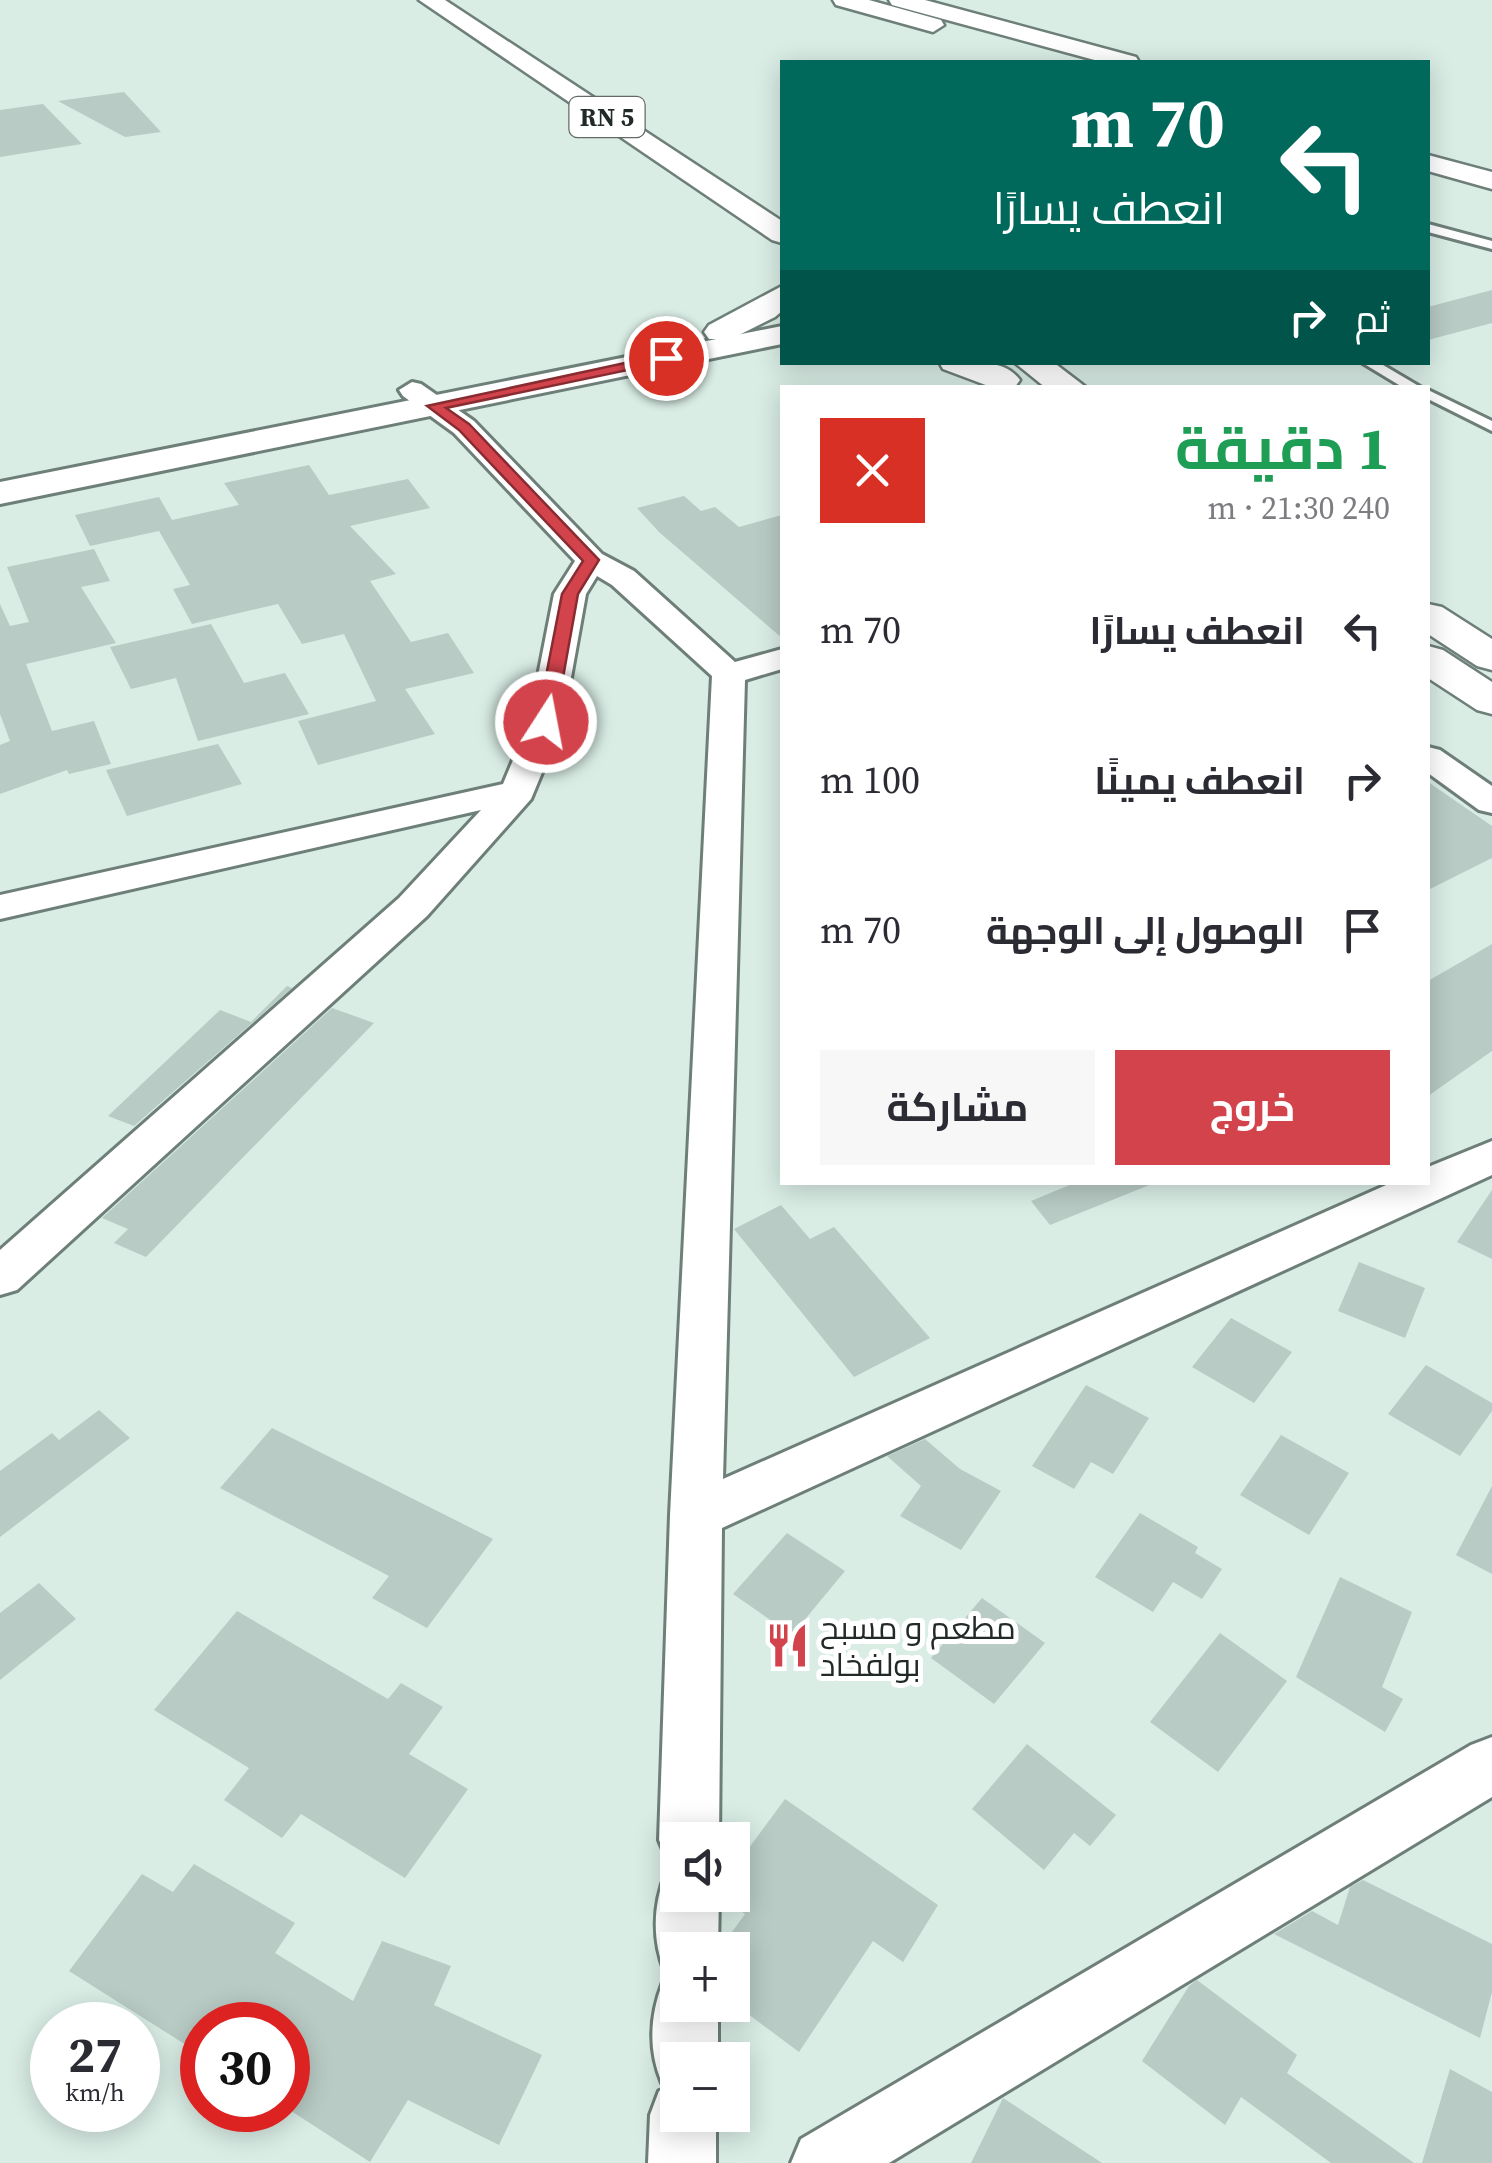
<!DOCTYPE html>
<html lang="ar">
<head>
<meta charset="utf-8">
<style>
  :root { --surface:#fff; --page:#f7f7f7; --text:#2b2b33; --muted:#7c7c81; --accent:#d3434c }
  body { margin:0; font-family:"Source Serif 4",Cairo,serif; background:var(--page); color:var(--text); direction:rtl; height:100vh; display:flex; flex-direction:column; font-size:38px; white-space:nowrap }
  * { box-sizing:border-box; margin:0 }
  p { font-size:32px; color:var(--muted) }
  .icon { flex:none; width:55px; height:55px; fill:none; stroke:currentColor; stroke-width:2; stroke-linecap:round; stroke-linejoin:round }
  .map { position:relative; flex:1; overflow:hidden; direction:ltr }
  .details { position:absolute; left:780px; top:385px; width:650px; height:800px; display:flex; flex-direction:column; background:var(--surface); border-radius:0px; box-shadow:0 5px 25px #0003; direction:rtl }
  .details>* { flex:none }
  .hud { position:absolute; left:780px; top:60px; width:650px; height:305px; border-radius:0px; box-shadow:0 5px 25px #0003; direction:rtl; background:#00695c; color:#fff; overflow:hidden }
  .controls { position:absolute; left:660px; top:1822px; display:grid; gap:20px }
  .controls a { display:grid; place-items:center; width:90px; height:90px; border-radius:0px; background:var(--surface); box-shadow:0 5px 25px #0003; font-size:50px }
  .speed { position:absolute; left:30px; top:2002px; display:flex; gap:20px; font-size:50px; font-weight:700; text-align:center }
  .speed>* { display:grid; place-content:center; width:130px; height:130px; border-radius:50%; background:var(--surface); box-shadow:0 5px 25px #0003; line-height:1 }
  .speed small { font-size:25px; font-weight:400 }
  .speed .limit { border:15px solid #d22; background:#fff; color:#111 }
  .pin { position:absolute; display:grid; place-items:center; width:85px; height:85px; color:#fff; margin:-42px; border:5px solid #fff; border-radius:50%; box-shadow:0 2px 10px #0007 }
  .me { position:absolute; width:110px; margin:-55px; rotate:11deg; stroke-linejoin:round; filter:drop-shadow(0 0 8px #0008) }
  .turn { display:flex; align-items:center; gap:35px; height:210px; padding:0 40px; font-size:45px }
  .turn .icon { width:130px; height:130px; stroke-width:2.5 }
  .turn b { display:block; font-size:70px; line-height:85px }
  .then { display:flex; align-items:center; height:95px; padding:0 40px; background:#0003; gap:20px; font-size:38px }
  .round { display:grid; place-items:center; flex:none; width:105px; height:105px; border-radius:0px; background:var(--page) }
  .summary { display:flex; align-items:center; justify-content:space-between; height:170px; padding:0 40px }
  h1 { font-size:60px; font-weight:700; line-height:75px; color:#1e9e55 }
  .cta { display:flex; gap:20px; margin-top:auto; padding:20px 40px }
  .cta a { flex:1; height:115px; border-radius:0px; background:var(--accent); color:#fff; font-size:40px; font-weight:700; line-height:115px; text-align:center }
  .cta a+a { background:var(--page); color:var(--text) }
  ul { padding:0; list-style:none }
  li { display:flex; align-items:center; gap:30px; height:150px; padding:0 40px }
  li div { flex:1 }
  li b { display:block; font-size:38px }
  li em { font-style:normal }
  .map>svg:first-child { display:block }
  .building { fill:#b8cbc4 }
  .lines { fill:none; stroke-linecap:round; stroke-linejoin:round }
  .service-casing { stroke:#6d7f78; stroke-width:6 }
  .minor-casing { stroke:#6d7f78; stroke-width:6 }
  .tertiary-casing { stroke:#6d7f78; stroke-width:6 }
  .trunk-casing { stroke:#6d7f78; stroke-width:5 }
  .motorway-casing { stroke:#6d7f78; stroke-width:5 }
  .service { fill:#fff; fill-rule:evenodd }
  .minor { fill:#fff; fill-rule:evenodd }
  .tertiary { fill:#fff; fill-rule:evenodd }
  .trunk { fill:#fff; fill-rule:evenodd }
  .motorway { fill:#fff; fill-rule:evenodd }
  .route { fill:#d3434c; stroke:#892c31; stroke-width:2.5 }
  .labels { text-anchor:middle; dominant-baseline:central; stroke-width:10; stroke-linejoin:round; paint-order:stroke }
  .shield { fill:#fff; stroke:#646a68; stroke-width:2.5 }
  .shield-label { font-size:25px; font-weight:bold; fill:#222a27 }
  .near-poi-label { font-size:32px; fill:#222a27; stroke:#fff; text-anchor:start }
</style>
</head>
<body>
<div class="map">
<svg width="1492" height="2163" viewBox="0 0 1492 2163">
  <rect width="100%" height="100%" fill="#d9ede5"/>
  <!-- building -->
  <g class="building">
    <path d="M124 92 161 132 125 137 58 101Z"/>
    <path d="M43 104 82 144 0 157V110Z"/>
    <path d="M1492 290V323L1428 340V307Z"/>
    <path d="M309 465 329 495 408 479 430 508 350 526 396 574 370 581 411 642 448 633 474 673 405 689 435 734 318 765 298 721 376 701 344 634 302 644 278 604 192 624 173 589 190 585 159 531 90 546 75 515 159 497 172 520 239 505 224 483Z"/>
    <path d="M684 496 701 511 715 507 739 527 782 515V638L659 532 637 508Z"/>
    <path d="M94 549 110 581 81 587 116 643 26 664 52 731 94 721 111 764 69 774 67 770 0 794V745L10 741 0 714V604L10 626 29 622 7 567Z"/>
    <path d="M211 624 244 683 285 673 309 714 198 741 176 678 131 689 110 647Z"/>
    <path d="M218 744 242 784 127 816 106 770Z"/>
    <path d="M1428 782 1492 826V858L1428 890Z"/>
    <path d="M1492 944V1051L1428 1096V981Z"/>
    <path d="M287 986 292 988 134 1126 108 1116 220 1010 251 1022Z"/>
    <path d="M332 1008 374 1023 146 1257 114 1243 128 1229 102 1218Z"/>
    <path d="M1077 1182H1151L1152 1184 1050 1225 1031 1201Z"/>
    <path d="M1492 1190V1259L1457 1242Z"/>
    <path d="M781 1205 810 1239 834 1227 930 1338 854 1377 734 1229Z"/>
    <path d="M1359 1262 1425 1288 1405 1338 1338 1311Z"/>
    <path d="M1231 1318 1292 1352 1254 1403 1192 1367Z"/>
    <path d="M1426 1365 1492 1403V1411L1460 1456 1388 1414Z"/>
    <path d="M1086 1385 1149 1418 1113 1474 1091 1462 1074 1489 1032 1466Z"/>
    <path d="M99 1410 130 1438 0 1537V1471L52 1433 59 1440Z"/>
    <path d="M272 1428 493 1539 427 1628 372 1598 389 1576 220 1488Z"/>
    <path d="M1281 1435 1349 1473 1309 1535 1240 1495Z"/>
    <path d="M925 1439 960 1469 1001 1491 961 1550 900 1516 921 1486 887 1456Z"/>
    <path d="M1492 1486V1574L1456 1555Z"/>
    <path d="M1140 1513 1198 1547 1195 1553 1222 1569 1202 1599 1173 1582 1153 1612 1095 1577Z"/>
    <path d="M787 1533 845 1571 792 1635 733 1594Z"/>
    <path d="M1340 1577 1412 1612 1382 1687 1403 1699 1385 1732 1296 1677Z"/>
    <path d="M39 1583 76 1619 0 1680V1613Z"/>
    <path d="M982 1598 1045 1643 994 1704 931 1658Z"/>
    <path d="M237 1611 388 1699 401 1683 443 1707 409 1754 468 1789 405 1878 301 1814 282 1838 224 1800 249 1768 154 1710Z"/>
    <path d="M1220 1633 1287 1681 1218 1772 1150 1722Z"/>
    <path d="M1027 1744 1116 1815 1090 1846 1074 1833 1044 1870 972 1809Z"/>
    <path d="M785 1799 938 1905 903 1962 873 1941 799 2052 732 2002V1932L745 1914 732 1905V1871Z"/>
    <path d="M194 1864 295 1923 275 1953 353 2001 382 1941 451 1966 434 2005 542 2055 499 2145 408 2100 370 2162 288 2109V2025H202V2055L69 1971 142 1874 173 1892Z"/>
    <path d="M1363 1880 1492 1944V1992L1480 2038 1274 1934 1312 1911 1338 1925 1350 1887Z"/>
    <path d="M1197 1980 1297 2055 1287 2073 1414 2163H1331L1241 2097 1225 2125 1142 2061 1189 1986Z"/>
    <path d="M1450 2069 1492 2092V2163H1422Z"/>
    <path d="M1003 2098 1102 2163H971Z"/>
  </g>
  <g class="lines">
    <defs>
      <g id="service">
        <path d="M1428 224 1492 241V249L1428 232Z"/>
        <path d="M1361 362H1378L1422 388H1404Z"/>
        <path d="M1428 390 1492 421V431L1428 399Z"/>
      </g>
      <g id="minor">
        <path d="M412 382 421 384 474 421 602 554 634 571 735 662 782 649V669L745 680 723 1479 1393 1182H1428V1167L1492 1141V1175L722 1528 719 1840H678V1865L668 1861 659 1840 670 1515 712 676 612 585 597 576 586 594 563 722 531 799 427 916 17 1290 0 1295V1250L399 898 481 810 0 919V895L503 784 529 722 554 594 575 561 454 433 403 396 399 390Z"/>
        <path d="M1428 747 1440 750 1492 786V813L1479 810 1428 773Z"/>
        <path d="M1492 1737V1797L889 2163H791L801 2139 1471 1745Z"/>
        <path d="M678 1869V1895H719L718 1950H678V2005H718V2060H678V2115H716V2163H648L650 2115 659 2091 671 2087 662 2083C648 2050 650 2015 663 1982L676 1977 665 1972C652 1940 653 1905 666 1873Z"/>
      </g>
      <path id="tertiary" d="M782 326V344L0 504V482Z"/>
      <g id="trunk">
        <path d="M419 0H445L782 221V243L772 240Z"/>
        <path d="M782 286V311L775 317 731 339H709L704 332 709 325Z"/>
        <path d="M939 362C964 362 1004 357 1020 380L1015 387H991L943 369Z"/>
        <path d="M1014 362H1053L1087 388H1046Z"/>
        <path d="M1428 604 1442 607 1492 639V670L1477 666 1428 634Z"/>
        <path d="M1428 646 1443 650 1492 682V714L1477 710 1428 678Z"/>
      </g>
      <g id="motorway">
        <path d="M833 0H869L941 20 944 25 933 32 836 5Z"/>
        <path d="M889 0H925L1136 57 1139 62H1102L892 5Z"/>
        <path d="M1428 155 1492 172V189L1428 171Z"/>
      </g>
    </defs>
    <!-- service casing -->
    <use href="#service" class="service-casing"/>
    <!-- minor casing -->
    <use href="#minor" class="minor-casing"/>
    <!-- tertiary casing -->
    <use href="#tertiary" class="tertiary-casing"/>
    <!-- trunk casing -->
    <use href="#trunk" class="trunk-casing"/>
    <!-- motorway casing -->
    <use href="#motorway" class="motorway-casing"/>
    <!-- service -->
    <use href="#service" class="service"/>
    <!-- minor -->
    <use href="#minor" class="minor"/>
    <!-- tertiary -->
    <use href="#tertiary" class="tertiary"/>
    <!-- trunk -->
    <use href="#trunk" class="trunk"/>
    <!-- motorway -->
    <use href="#motorway" class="motorway"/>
  </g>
  <!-- route -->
  <path class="route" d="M666 354 673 358 671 361 446 408 469 424 599 560 578 594 555 722 546 727 540 725 537 722 562 594 583 561 459 430 427 406Z"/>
  <!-- icons -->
  <defs>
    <symbol id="restaurant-bare" viewBox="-9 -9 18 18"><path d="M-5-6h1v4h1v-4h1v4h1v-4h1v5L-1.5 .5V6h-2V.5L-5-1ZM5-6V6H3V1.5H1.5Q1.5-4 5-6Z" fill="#d3434c" stroke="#fff" stroke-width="2.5" paint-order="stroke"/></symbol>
  </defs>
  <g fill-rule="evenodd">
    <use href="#restaurant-bare" x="756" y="1614" width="63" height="63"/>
  </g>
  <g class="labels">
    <!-- shield labels -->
    <rect class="shield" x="569.5" y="97" width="75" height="40" rx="8"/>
    <g class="shield-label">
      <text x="607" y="117">RN 5</text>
    </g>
    <!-- near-poi labels -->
    <g class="near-poi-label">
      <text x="820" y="1628">مطعم و مسبح<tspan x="820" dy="37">بولفخاد</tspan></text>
    </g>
  </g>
</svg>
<div class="controls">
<a><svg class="icon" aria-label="sound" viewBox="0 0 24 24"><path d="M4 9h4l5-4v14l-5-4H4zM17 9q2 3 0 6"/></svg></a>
<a>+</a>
<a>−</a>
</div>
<div class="speed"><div>27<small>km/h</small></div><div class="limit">30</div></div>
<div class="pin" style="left:666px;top:358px;background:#d93025"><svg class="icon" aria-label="arrive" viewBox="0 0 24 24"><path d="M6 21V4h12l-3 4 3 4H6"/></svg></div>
<svg class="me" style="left:546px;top:722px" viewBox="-20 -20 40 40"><circle r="17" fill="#d3434c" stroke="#fff" stroke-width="3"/><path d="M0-11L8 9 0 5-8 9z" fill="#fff"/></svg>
<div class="hud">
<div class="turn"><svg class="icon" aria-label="left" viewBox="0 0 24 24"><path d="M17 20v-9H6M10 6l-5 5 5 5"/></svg><div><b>70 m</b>انعطف يسارًا</div></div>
<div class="then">ثم<svg class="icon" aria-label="right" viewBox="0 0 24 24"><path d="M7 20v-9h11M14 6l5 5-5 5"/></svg></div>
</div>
<section class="details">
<div class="summary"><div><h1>1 دقيقة</h1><p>240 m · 21:30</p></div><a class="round" style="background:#d93025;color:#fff"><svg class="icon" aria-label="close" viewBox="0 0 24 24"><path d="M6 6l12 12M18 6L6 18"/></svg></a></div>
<ul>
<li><svg class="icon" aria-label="left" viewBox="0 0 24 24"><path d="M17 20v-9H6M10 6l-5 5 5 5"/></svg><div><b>انعطف يسارًا</b></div><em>70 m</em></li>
<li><svg class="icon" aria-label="right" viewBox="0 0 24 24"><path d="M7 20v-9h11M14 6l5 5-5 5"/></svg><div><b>انعطف يمينًا</b></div><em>100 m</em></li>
<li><svg class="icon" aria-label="arrive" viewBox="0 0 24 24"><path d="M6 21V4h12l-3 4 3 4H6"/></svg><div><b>الوصول إلى الوجهة</b></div><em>70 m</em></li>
</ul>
<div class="cta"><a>خروج</a><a>مشاركة</a></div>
</section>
</div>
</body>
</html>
